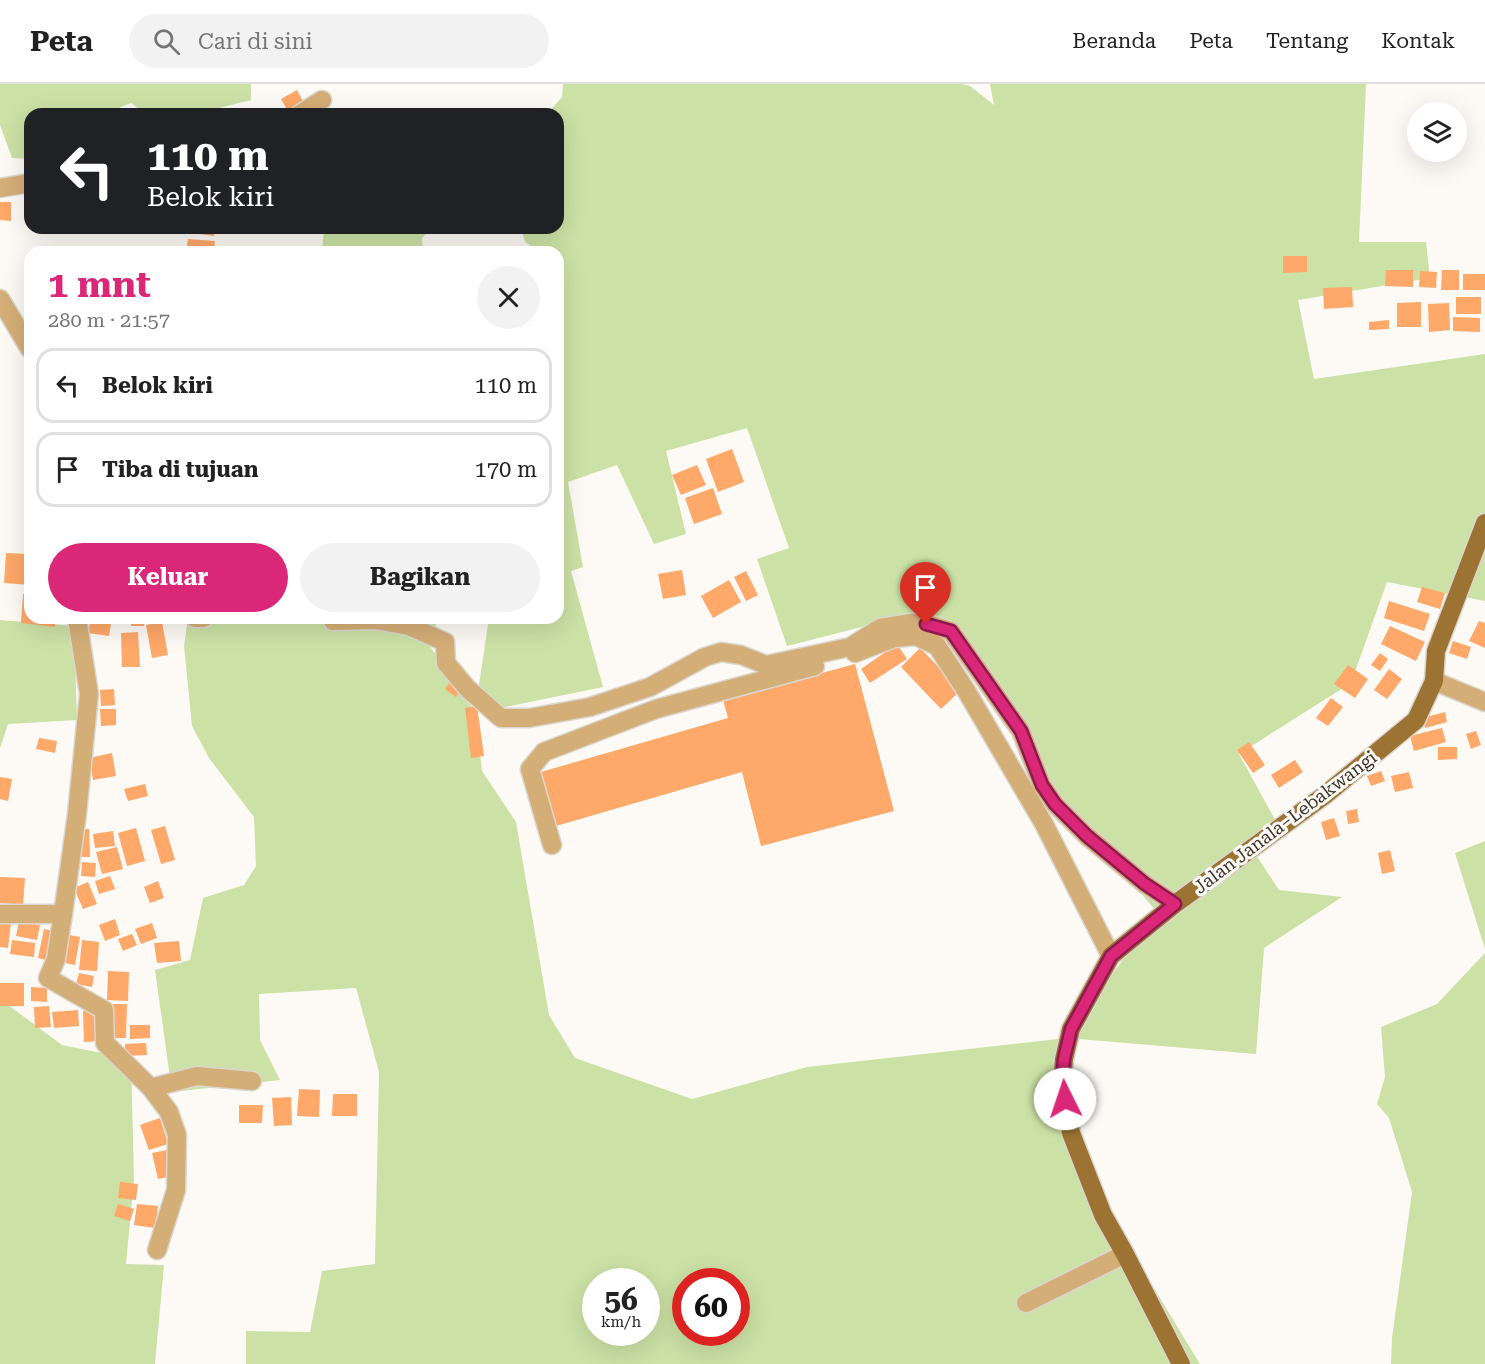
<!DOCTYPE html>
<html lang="id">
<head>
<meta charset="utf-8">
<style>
  :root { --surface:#fff; --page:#f2f2f2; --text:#222; --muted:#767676; --line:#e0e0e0; --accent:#db2777 }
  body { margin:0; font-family:"Roboto Serif",serif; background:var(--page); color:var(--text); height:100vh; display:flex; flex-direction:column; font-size:22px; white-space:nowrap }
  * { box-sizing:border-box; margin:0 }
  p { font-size:20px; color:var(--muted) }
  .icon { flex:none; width:33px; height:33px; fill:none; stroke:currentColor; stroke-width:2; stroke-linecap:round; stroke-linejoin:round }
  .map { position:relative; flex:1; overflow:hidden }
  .sheet { position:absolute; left:24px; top:162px; width:540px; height:378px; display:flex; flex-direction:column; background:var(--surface); border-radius:18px; box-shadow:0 6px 24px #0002 }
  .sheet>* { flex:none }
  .guide { position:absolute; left:24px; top:24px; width:540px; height:126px; border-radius:18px; box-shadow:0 6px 24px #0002; background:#202124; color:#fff; overflow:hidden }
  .buttons { position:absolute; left:1407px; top:18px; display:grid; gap:12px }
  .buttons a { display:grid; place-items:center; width:60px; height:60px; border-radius:50%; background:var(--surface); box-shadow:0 6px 24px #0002; font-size:30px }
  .speed { position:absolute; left:582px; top:1184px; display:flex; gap:12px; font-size:30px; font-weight:700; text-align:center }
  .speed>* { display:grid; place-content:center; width:78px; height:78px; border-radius:50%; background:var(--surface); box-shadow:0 6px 24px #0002; line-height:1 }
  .speed small { font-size:15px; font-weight:400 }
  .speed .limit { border:9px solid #d22; background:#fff; color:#111 }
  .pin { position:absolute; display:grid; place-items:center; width:51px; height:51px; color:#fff; margin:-62px -26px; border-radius:50% 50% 50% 0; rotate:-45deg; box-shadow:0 0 6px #0007 }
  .pin .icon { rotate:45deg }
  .me { position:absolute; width:66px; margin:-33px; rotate:356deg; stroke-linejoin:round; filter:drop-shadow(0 0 4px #0008) }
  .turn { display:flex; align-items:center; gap:21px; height:126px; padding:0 24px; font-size:27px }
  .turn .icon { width:78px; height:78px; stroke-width:2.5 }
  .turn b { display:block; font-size:42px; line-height:51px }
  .round { display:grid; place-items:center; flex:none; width:63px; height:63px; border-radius:32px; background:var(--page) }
  .headline { display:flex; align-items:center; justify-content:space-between; height:102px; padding:0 24px }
  h1 { font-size:36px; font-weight:700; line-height:45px; color:var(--accent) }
  .primary-button { display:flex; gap:12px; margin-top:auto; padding:12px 24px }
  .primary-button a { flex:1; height:69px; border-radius:36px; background:var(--accent); color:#fff; font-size:24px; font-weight:700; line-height:69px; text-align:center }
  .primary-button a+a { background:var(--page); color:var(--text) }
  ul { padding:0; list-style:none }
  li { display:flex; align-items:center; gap:18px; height:75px; margin:0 12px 9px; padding:0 12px; border:3px solid var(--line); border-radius:18px }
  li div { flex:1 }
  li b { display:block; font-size:22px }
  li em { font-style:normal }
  header { display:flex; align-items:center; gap:36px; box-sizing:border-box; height:84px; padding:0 30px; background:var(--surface); border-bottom:2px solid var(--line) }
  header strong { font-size:28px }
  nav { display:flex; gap:33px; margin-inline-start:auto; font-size:21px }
  .search { width:420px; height:54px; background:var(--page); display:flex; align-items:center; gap:15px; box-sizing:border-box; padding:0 21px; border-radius:33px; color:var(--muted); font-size:22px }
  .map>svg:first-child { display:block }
  .green { fill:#cbe1a5; fill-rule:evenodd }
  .building { fill:#fea869 }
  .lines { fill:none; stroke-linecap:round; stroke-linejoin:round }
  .minor-casing { stroke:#dad7d1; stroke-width:21 }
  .major-casing { stroke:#dad7d1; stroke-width:21 }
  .minor { stroke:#d4ae77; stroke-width:18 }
  .major { stroke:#9c7332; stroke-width:18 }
  .route-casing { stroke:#8e194d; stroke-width:15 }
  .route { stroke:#db2777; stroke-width:10 }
  .labels { text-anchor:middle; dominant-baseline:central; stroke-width:6; stroke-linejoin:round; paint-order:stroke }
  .street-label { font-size:18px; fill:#3b352c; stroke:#fdfaf5 }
</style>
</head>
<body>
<header>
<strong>Peta</strong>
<div class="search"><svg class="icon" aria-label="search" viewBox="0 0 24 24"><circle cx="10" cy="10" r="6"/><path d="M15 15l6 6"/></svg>Cari di sini</div>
<nav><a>Beranda</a><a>Peta</a><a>Tentang</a><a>Kontak</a></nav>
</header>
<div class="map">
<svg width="1485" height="1280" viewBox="0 0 1485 1280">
  <rect width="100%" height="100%" fill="#fdfaf5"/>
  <!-- green -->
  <g class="green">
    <path d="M0 0H251V16L195 30H145L131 19 104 30H30V75L12 74 0 41Z"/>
    <path d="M563 0H962L970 2 994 21 990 0H1366L1359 158H1426L1430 194 1298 216 1314 295 1485 270V517L1387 498 1351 599 1239 670 1279 743 1252 765 1279 806 1342 813 1264 864 1256 970 1067 954 1070 1026 1112 1135 1200 1280H246V1247L310 1248 322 1187 375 1180 379 988 356 904 259 910 260 956 280 996 172 1008 155 886 190 876 203 814 244 801 256 782 254 733 209 674 192 642 184 562 188 534H438L429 561 475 628 488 540 506 534H558V168H541L525 158 521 144H558V30H547L562 13ZM747 344 789 464 757 475 787 562 901 533 938 542 1054 710 1157 828 1067 954 807 983 692 1015 575 974 549 931 516 738 482 687 476 629 603 603 571 487 583 483 568 398 617 381 654 460 686 450 666 367ZM596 1197H646V1248H596ZM686 1197H736V1248H686Z"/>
    <path d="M324 144H431L422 154 423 168H322Z"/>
    <path d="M0 536 74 542 77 636 8 640 0 664Z"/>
    <path d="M1485 757V865L1455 769Z"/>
    <path d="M1485 869V1280H1391L1392 1254 1412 1108 1389 1034 1377 1020 1385 993 1381 943 1437 920Z"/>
    <path d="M0 915 62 961 131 975 134 1095 126 1180 164 1181 155 1280H0Z"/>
  </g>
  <!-- building -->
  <g class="building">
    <path d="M297 6 305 21 289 29 281 15Z"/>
    <path d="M0 118H11V137L0 136Z"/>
    <path d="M186 144H215L214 152 185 148Z"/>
    <path d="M188 155 215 157 214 168H186Z"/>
    <path d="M1283 172H1307V188L1283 189Z"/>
    <path d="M1386 186H1413V203L1385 202Z"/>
    <path d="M1442 186H1459V206H1441Z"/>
    <path d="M1420 187 1437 188 1436 204 1419 203Z"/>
    <rect x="1463" y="190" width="22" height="16"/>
    <path d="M1352 203 1353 223 1324 225 1323 204Z"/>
    <rect x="1456" y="213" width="25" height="17"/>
    <path d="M1421 218V243H1397V219Z"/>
    <path d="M1449 219 1450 246 1429 248 1428 220Z"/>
    <path d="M1453 233 1480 234V248L1453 247Z"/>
    <path d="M1389 236V245L1369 246V238Z"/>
    <path d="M732 365 744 398 718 408 706 375Z"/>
    <path d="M697 381 706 401 681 411 672 391Z"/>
    <path d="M713 404 722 430 694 440 685 414Z"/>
    <path d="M6 469 30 470V501L4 499Z"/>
    <path d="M682 486 686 511 663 515 658 490Z"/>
    <path d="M746 487 758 511 746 517 734 493Z"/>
    <path d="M729 496 741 518 713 534 701 512Z"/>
    <path d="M1422 503 1445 509 1440 525 1417 518Z"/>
    <path d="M23 510H30V534H55V543L21 539Z"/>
    <path d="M1389 517 1430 530 1424 547 1384 534Z"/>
    <path d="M91 534H112L109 552 88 549Z"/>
    <rect x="131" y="534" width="13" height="8"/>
    <path d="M446 534H468V537L446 539Z"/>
    <path d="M1479 537 1485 539V564L1469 557Z"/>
    <path d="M162 538 168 571 152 574 146 541Z"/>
    <path d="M1390 542 1425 558 1416 577 1381 560Z"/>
    <path d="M138 548 140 583H122L121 549Z"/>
    <path d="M1453 557 1471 563 1467 575 1449 569Z"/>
    <path d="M897 560 907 575 870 599 861 585Z"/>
    <path d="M920 564 961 606 941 625 901 583Z"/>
    <path d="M1380 569 1388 575 1380 587 1371 581Z"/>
    <path d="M855 580 894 727 761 762 742 688 556 742 541 688 728 634 723 616Z"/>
    <path d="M1348 581 1368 595 1355 614 1334 600Z"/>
    <path d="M1389 585 1402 595 1387 615 1374 606Z"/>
    <path d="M450 598 461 606 456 613 445 605Z"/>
    <path d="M114 605 115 621 101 622 100 606Z"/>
    <path d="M1331 614 1343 623 1328 642 1316 634Z"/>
    <path d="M477 622 484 672 471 674 465 624Z"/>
    <path d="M100 625H116V641L101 642Z"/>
    <path d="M1445 628 1447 638 1425 644 1422 634Z"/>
    <path d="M1442 644 1446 658 1414 667 1410 652Z"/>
    <path d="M1476 647 1481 661 1471 665 1466 650Z"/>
    <path d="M39 654 57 657 55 669 36 665Z"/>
    <path d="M1249 658 1265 681 1253 689 1237 666Z"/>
    <path d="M1438 663H1457V675L1438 676Z"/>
    <path d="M112 669 116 692 93 696 89 674Z"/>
    <path d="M1295 676 1303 688 1279 704 1271 691Z"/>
    <path d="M1381 687 1385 697 1371 702 1367 692Z"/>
    <path d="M1409 688 1413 704 1395 708 1391 692Z"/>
    <path d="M0 693 12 695 8 717 0 715Z"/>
    <path d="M145 700 148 712 128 717 124 705Z"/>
    <path d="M1357 725 1359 738 1348 740 1346 727Z"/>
    <path d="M1334 734 1340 752 1326 756 1321 738Z"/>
    <path d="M165 742 175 776 161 780 151 746Z"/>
    <path d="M136 744 145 777 127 782 118 749Z"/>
    <path d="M76 745H89L90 773H77Z"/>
    <path d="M113 747 115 762 95 764 93 750Z"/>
    <path d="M117 763 123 785 102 790 96 768Z"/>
    <path d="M1390 766 1395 787 1382 790 1378 769Z"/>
    <path d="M82 778 96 779 95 793 81 792Z"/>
    <path d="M110 792 115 805 99 810 95 797Z"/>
    <path d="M0 793 25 794 23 821 0 819Z"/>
    <path d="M158 797 164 814 150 819 144 803Z"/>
    <path d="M88 798 97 820 83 825 74 804Z"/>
    <path d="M115 835 120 851 105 857 99 841Z"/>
    <path d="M19 837 40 841 37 856 16 852Z"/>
    <path d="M0 838 11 839 8 864 0 863Z"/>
    <path d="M152 839 157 854 141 860 135 845Z"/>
    <path d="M44 845 59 848 53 878 38 874Z"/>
    <path d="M64 850 80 853 75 881 60 878Z"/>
    <path d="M132 850 137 861 123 867 118 855Z"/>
    <path d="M12 856 35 859 34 873 10 870Z"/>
    <path d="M82 856 99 858 97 887 79 886Z"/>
    <path d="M179 857 181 877 157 879 154 859Z"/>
    <path d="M108 887 129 888 128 917 107 916Z"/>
    <path d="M79 889 94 892 92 903 76 900Z"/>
    <rect x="0" y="899" width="24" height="23"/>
    <path d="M31 903 47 904V918L31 917Z"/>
    <path d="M107 920H127L126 954H106Z"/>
    <path d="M49 922 51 943 35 944 34 923Z"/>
    <path d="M78 926 79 942 54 944 52 928Z"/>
    <path d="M83 927H101L102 957 84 958Z"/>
    <path d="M130 941H150V954L130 955Z"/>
    <path d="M146 959 147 971 125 972V960Z"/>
    <path d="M299 1005 320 1006 319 1033 297 1032Z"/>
    <path d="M333 1010H357V1032H332Z"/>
    <path d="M291 1013 292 1041 274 1042 272 1014Z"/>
    <path d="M239 1021H263L262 1039H239Z"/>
    <path d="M160 1034 168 1060 149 1066 140 1041Z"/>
    <path d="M167 1066 173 1092 158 1095 152 1069Z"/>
    <path d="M120 1098 138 1100 136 1116 118 1114Z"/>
    <path d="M118 1120 134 1125 130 1137 114 1132Z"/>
    <path d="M137 1120 158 1122 155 1144 134 1141Z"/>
  </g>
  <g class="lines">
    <defs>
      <g id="minor">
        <path d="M300 30 322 16"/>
        <path d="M0 104 30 99"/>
        <path d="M0 215 30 265"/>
        <path d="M77 534 89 610 77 730 63 830 56 875 48 894 104 926 105 959 151 1004 169 1028 177 1051 176 1106 157 1166"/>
        <path d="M195 534H203"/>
        <path d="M332 534 333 537 375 536 409 542 445 558 446 579 467 604 501 634H529L590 623 650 603 705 573 721 568 741 571 766 581 850 563 880 544 911 539 926 540 951 547 1021 647 1042 701 1055 720 1087 752 1145 800 1175 820"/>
        <path d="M855 569 894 554 916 552 937 562 967 608 1044 740 1111 872"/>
        <path d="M1434 597 1485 618"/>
        <path d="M552 761 530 685 544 668 656 625 815 582"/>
        <path d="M0 830H63"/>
        <path d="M151 1004 197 992 252 997"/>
        <path d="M1026 1219 1125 1170"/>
      </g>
      <path id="major" d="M1181 1280 1125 1170 1103 1131 1071 1049 1062 998 1064 975 1071 945 1111 872 1175 820 1325 711 1416 636 1434 597 1436 567 1485 439"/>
    </defs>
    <!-- minor casing -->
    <use href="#minor" class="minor-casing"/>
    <!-- major casing -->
    <use href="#major" class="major-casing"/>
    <!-- minor -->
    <use href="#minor" class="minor"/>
    <!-- major -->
    <use href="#major" class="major"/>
  </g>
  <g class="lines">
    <defs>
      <path id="route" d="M926 540 951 547 1021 647 1042 701 1055 720 1087 752 1145 800 1175 820 1111 872 1071 945 1064 975 1062 998 1065 1015"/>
    </defs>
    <!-- route casing -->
    <use href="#route" class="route-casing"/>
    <!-- route -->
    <use href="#route" class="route"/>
  </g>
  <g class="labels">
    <!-- street labels -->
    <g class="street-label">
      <text transform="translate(1285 738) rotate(-37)">Jalan Janala–Lebakwangi</text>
    </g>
  </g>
</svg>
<div class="buttons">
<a><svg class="icon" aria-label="layers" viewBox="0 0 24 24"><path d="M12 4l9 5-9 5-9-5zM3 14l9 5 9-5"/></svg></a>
</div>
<div class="speed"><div>56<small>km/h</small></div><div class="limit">60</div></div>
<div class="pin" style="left:926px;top:540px;background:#d93025"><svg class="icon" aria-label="arrive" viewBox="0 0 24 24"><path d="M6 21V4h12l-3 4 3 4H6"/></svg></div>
<svg class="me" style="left:1065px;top:1015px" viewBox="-20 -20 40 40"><circle r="19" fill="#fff"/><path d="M0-13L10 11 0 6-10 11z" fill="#db2777"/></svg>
<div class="guide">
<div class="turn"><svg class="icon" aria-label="left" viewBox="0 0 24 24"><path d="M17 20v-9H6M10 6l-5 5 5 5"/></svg><div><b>110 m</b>Belok kiri</div></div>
</div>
<section class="sheet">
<div class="headline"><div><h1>1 mnt</h1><p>280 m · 21:57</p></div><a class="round"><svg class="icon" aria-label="close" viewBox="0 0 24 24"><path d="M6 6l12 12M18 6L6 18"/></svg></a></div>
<ul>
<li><svg class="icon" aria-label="left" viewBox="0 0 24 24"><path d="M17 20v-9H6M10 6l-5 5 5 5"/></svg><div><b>Belok kiri</b></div><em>110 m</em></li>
<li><svg class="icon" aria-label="arrive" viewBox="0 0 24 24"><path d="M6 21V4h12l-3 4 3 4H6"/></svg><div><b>Tiba di tujuan</b></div><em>170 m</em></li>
</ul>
<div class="primary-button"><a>Keluar</a><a>Bagikan</a></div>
</section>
</div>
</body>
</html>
